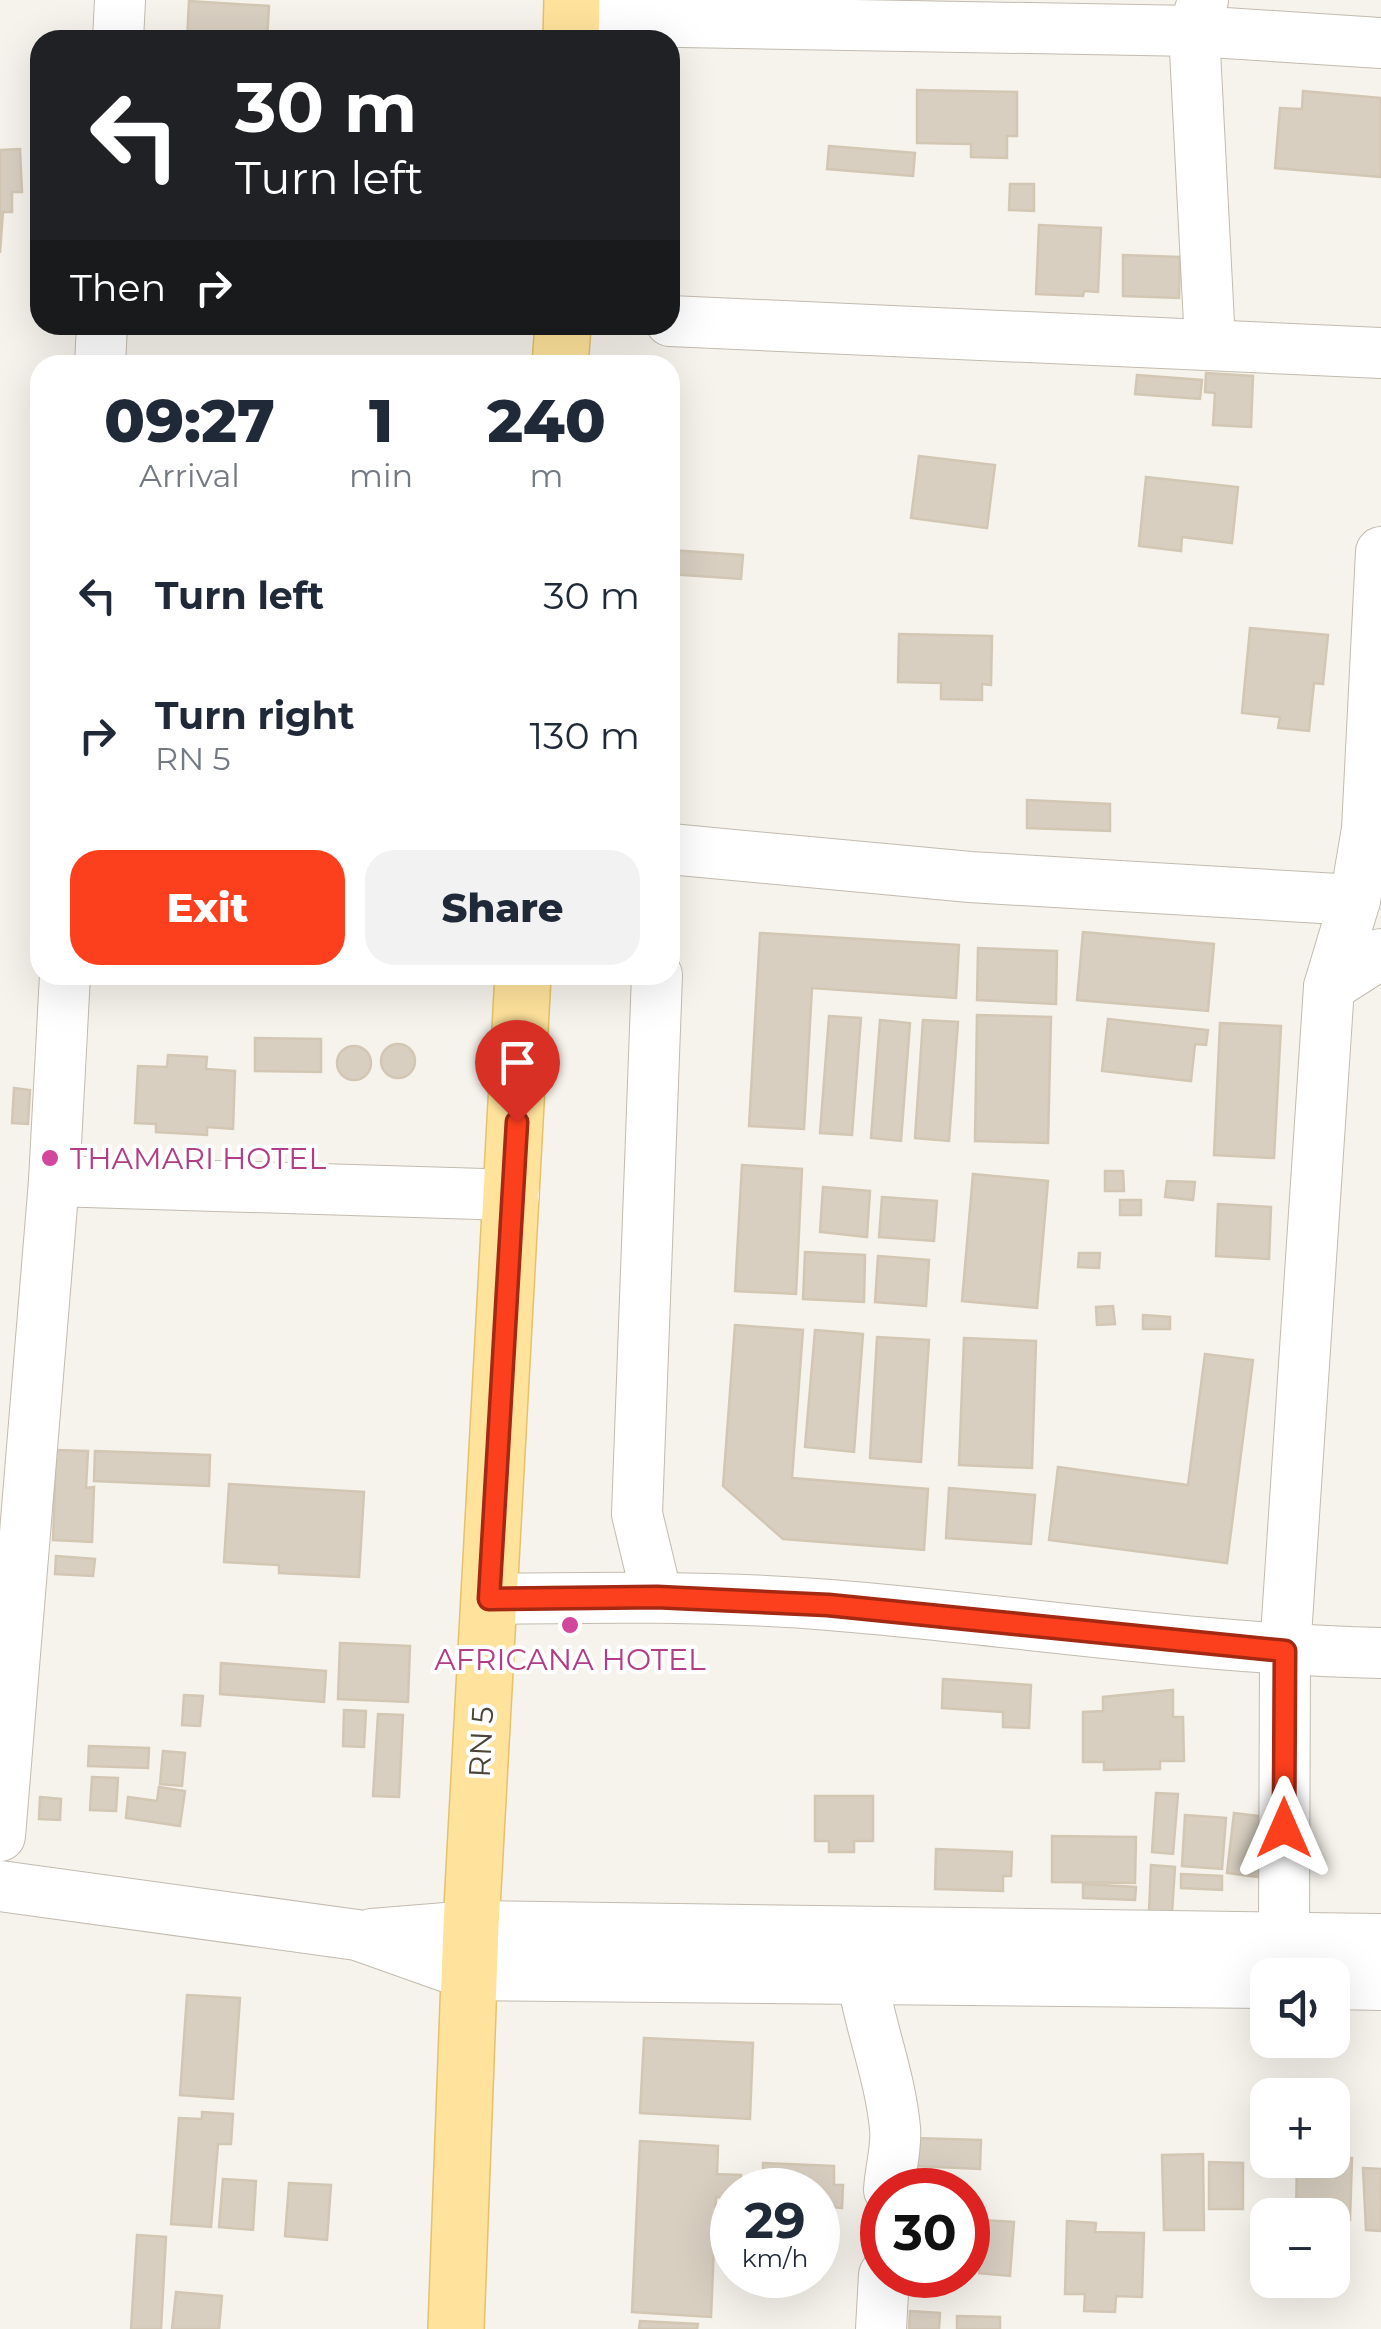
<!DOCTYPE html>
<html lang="en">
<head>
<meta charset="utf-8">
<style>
  :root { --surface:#fff; --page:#f2f2f3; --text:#1f2937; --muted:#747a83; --accent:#fc3f1d }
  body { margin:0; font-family:Montserrat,sans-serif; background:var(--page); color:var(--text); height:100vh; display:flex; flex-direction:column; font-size:38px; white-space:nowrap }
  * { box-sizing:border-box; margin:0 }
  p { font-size:32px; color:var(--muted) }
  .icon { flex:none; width:55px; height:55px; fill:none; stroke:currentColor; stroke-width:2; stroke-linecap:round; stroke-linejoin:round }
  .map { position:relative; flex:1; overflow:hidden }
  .sheet { position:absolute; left:30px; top:355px; width:650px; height:630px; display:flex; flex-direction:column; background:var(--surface); border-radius:30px; box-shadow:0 10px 40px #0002 }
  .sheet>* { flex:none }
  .guide { position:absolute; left:30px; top:30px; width:650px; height:305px; border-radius:30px; box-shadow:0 10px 40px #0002; background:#202124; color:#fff; overflow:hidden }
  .controls { position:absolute; left:1250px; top:1958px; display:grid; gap:20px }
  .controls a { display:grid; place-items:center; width:100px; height:100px; border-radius:20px; background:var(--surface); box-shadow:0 10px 40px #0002; font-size:50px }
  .speed { position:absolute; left:710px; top:2168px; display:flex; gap:20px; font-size:50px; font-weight:700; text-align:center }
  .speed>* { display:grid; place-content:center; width:130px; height:130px; border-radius:50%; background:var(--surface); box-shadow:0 10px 40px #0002; line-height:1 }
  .speed small { font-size:25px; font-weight:400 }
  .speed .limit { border:15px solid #d22; background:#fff; color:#111 }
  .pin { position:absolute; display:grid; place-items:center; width:85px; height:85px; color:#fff; margin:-102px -42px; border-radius:50% 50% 50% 0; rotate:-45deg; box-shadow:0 0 10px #0007 }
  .pin .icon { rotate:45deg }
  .me { position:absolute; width:110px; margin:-55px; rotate:0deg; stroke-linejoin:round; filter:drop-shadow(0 0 8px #0008) }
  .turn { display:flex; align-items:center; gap:35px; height:210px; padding:0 40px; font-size:45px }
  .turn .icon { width:130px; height:130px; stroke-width:2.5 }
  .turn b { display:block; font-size:70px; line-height:85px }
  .then { display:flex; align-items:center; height:95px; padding:0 40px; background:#0003; gap:20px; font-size:38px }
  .eta { display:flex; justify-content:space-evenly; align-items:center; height:170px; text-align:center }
  .eta b { font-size:60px; font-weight:800; line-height:70px }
  .action { display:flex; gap:20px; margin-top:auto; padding:20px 40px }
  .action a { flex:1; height:115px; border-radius:30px; background:var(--accent); color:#fff; font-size:40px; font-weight:800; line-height:115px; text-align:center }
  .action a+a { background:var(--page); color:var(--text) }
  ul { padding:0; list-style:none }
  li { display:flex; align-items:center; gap:30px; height:140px; padding:0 40px }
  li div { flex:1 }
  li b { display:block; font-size:38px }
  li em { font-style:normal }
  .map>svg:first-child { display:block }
  .building { fill:#d8cfc1; stroke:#d3c7b4; stroke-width:2.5 }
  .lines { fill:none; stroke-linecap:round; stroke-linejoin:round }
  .minor-casing { stroke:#c2bbae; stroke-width:52 }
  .major-casing { stroke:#e6c16a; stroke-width:58 }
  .minor { stroke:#fff; stroke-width:50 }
  .major { stroke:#ffe39c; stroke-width:55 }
  .route-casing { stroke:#a42913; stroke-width:25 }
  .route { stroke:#fc3f1d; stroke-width:18 }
  .hotel-dot { fill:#d1479c; stroke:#fff; stroke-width:4 }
  .labels { text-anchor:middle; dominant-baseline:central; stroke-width:8; stroke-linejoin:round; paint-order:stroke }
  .hotel-label { font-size:30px; fill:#b23c85; stroke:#fff; text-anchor:start }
  .street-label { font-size:30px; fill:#4b4439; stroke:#fff }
</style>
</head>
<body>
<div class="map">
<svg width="1381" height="2329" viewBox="0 0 1381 2329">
  <rect width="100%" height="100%" fill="#f6f3ec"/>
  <!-- building -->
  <g class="building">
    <path d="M189 1 269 6 267 40H187Z"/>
    <path d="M670 70H677L673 160H670Z"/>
    <path d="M917 90 1017 92V136H1007V158L971 157V144L917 143Z"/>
    <path d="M1303 91 1381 98V177L1275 168 1280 108 1302 109Z"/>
    <path d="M829 146 915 153 913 176 827 169Z"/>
    <path d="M20 149 22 192H12V212H3L0 253V150Z"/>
    <path d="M1010 184H1034V211L1009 210Z"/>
    <path d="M1039 225 1101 228 1098 292 1084 291 1083 296 1036 294Z"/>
    <path d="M1123 255 1180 257 1179 298 1123 296Z"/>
    <path d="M1206 373 1253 376 1251 427 1213 425 1215 393 1205 392Z"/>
    <path d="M1137 375 1202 380 1200 399 1135 394Z"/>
    <path d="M919 456 995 465 987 528 911 518Z"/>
    <path d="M1146 477 1238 487 1232 543 1182 537 1181 551 1139 546Z"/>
    <path d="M670 550 743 555 741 579 670 574Z"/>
    <path d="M1250 628 1328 635 1323 684 1314 683 1309 731 1278 728 1280 717 1242 713Z"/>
    <path d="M899 634 992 636 991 685 982 684V700L941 699V683L898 682Z"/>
    <path d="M1027 800 1110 804V831L1027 828Z"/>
    <path d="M1083 932 1214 944 1208 1011 1077 1000Z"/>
    <path d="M760 933 959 945 956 998 812 988 804 1129 749 1126Z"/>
    <path d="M978 948 1057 951 1056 1004 977 1000Z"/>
    <path d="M977 1015 1051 1017 1048 1143 975 1141Z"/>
    <path d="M829 1016 861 1018 852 1135 820 1133Z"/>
    <path d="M1108 1019 1208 1030 1206 1045 1195 1044 1191 1081 1102 1071Z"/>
    <path d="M880 1020 910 1023 901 1141 871 1138Z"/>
    <path d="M923 1020 958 1022 949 1141 915 1138Z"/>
    <path d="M1220 1023 1281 1026 1274 1158 1214 1155Z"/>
    <path d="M255 1038 321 1039V1072L255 1071Z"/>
    <circle cx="398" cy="1061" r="17"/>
    <circle cx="354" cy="1063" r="17"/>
    <path d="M168 1055 207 1057 206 1069 235 1071 233 1129 207 1127V1135L156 1132V1124L135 1123 138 1066 167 1067Z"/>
    <path d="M14 1088 30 1090 28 1124 12 1123Z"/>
    <path d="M742 1165 802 1169 796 1294 735 1291Z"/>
    <path d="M1105 1171H1123L1124 1191H1105Z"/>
    <path d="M973 1174 1048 1181 1037 1308 962 1301Z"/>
    <path d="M1167 1181 1195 1182 1193 1200 1165 1197Z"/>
    <path d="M823 1187 870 1191 867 1237 820 1232Z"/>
    <path d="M882 1197 937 1201 934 1241 879 1237Z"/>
    <rect x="1120" y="1200" width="21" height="15"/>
    <path d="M1218 1204 1271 1207 1269 1259 1216 1256Z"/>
    <path d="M805 1252 865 1255 864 1302 803 1299Z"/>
    <path d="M1079 1253H1100L1099 1268 1078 1267Z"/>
    <path d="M878 1256 929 1260 926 1306 875 1302Z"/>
    <path d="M1113 1306 1115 1324 1097 1325 1096 1307Z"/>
    <path d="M1143 1315 1170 1317V1329H1143Z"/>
    <path d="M735 1325 803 1330 792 1478 928 1489 924 1550 783 1539 723 1486Z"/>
    <path d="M815 1330 863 1334 854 1452 805 1447Z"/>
    <path d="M877 1337 929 1340 921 1462 870 1458Z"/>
    <path d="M964 1338 1036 1341 1032 1468 959 1465Z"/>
    <path d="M1205 1354 1253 1360 1227 1563 1049 1540 1058 1467 1188 1485Z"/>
    <path d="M56 1450 88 1451 86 1488 94 1487 92 1542 53 1540Z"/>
    <path d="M95 1451 210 1455 209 1486 94 1481Z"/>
    <path d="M229 1484 364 1492 359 1577 279 1573V1565L224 1562Z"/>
    <path d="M949 1488 1035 1495 1031 1544 946 1538Z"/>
    <path d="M56 1556 95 1559 93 1576 55 1574Z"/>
    <path d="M340 1643 410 1646 408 1702 338 1699Z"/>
    <path d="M221 1663 326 1671 324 1702 220 1694Z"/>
    <path d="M943 1679 1031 1685 1029 1728 1003 1727V1712L942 1708Z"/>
    <path d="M1173 1690V1717H1183L1184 1761H1160V1769L1104 1770V1762H1083V1712L1103 1711V1697Z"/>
    <path d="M184 1695 203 1696 200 1726 182 1725Z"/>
    <path d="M344 1710 366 1711 364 1747 343 1746Z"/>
    <path d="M378 1714 403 1715 399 1797 373 1796Z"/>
    <path d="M89 1746 149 1748 148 1768 88 1766Z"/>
    <path d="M163 1751 185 1753 182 1786 160 1784Z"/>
    <path d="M92 1777 118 1778 116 1811 90 1810Z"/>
    <path d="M159 1787 185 1791 180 1826 126 1818 128 1797 157 1801Z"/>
    <path d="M1156 1793 1178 1794 1173 1854 1152 1852Z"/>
    <path d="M815 1796H873V1841H854V1852H829V1841H815Z"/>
    <path d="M40 1797 61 1799 60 1820 39 1819Z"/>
    <path d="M1234 1813 1274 1818 1267 1878 1227 1873Z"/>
    <path d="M1185 1815 1226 1818 1222 1869 1182 1866Z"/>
    <path d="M1052 1836 1136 1837 1135 1883 1052 1882Z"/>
    <path d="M936 1849 1012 1852 1011 1876H1003V1891L935 1889Z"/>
    <path d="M1151 1865 1175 1867 1172 1913 1149 1912Z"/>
    <path d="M1181 1874 1222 1876V1890L1181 1888Z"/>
    <path d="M1083 1884 1136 1887 1135 1900 1083 1898Z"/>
    <path d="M187 1995 240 1998 233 2099 180 2095Z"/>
    <path d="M644 2038 753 2043 750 2119 640 2113Z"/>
    <path d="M202 2112 233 2114 231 2144H218L211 2227 171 2224 179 2118 202 2119Z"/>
    <path d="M915 2138 981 2140 980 2169 914 2166Z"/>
    <path d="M640 2141 718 2146 717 2174 741 2175V2190H732V2198L716 2197 711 2317 632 2312Z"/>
    <path d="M1203 2154 1204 2230H1164L1162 2155Z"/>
    <path d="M1352 2158 1350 2220 1296 2215 1297 2160Z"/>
    <path d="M1209 2162 1243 2163V2209H1209Z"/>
    <path d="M763 2163 834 2166V2185H843L842 2208 833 2207 832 2227H818V2190L763 2188Z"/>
    <path d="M1363 2168 1381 2169V2231L1366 2230Z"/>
    <path d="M223 2179 256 2181 253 2230 219 2227Z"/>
    <path d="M289 2183 331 2185 327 2240 285 2236Z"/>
    <path d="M968 2217 977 2218 972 2273H968Z"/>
    <path d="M982 2220 1014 2222 1010 2276 979 2273Z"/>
    <path d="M1067 2221 1096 2223 1095 2232 1144 2233 1142 2297 1116 2296 1115 2312 1084 2311 1085 2294H1065Z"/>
    <path d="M137 2235 166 2237 161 2329H131Z"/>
    <path d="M176 2292 222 2296 219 2329H172Z"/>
    <path d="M910 2311 940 2313 939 2329H909Z"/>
    <path d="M957 2316 1000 2317V2329H957Z"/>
    <path d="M640 2321 698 2324 697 2329H639Z"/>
  </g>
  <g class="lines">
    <defs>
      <g id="minor">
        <path d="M1203 0 1194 31 1210 343"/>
        <path d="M571 20 1194 31 1381 43"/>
        <path d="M118 40 120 0"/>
        <path d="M670 321 1381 353"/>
        <path d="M100 365 102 325"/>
        <path d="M670 849 970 877 1355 900"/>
        <path d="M657 975 637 1514 657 1597"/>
        <path d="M1329 987 1381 954"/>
        <path d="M54 1181 514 1195"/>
        <path d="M489 1599C603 1597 717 1596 830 1605 1014 1620 1197 1649 1381 1653"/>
        <path d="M0 1836 54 1181 65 975"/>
        <path d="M0 1886 357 1935 470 1975 1268 1983"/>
        <path d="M372 1934 471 1926 1381 1939"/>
        <path d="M1284 1935 1285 1651 1329 987 1355 900 1367 829 1381 552"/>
        <path d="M859 1945C861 2007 889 2065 895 2128 897 2148 890 2170 889 2190"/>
        <path d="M1332 1984 1381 1985"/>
        <path d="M881 2329 884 2275"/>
      </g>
      <g id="major">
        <path d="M571 40 572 0"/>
        <path d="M560 365 563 325"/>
        <path d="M456 2329 471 1926 523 975"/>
      </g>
    </defs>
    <!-- minor casing -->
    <use href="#minor" class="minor-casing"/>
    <!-- major casing -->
    <use href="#major" class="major-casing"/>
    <!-- minor -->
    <use href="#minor" class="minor"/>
    <!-- major -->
    <use href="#major" class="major"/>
  </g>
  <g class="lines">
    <defs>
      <path id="route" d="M517 1122 489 1599 657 1597 828 1605 1285 1651 1284 1828"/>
    </defs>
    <!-- route casing -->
    <use href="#route" class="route-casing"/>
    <!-- route -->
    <use href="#route" class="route"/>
  </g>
  <!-- markers -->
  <g class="hotel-dot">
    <circle cx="50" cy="1158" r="10"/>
    <circle cx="570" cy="1625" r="10"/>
  </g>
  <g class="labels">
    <!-- hotel labels -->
    <g class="hotel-label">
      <text x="70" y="1158">THAMARI HOTEL</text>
      <text x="570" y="1659" text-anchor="middle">AFRICANA HOTEL</text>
    </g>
    <!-- street labels -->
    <g class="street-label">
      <text transform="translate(481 1742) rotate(-87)">RN 5</text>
    </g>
  </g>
</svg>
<div class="controls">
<a><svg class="icon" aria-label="sound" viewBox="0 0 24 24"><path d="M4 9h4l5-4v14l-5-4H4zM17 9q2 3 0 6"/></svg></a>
<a>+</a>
<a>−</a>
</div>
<div class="speed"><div>29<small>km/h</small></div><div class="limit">30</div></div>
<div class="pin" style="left:517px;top:1122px;background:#d93025"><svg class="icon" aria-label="arrive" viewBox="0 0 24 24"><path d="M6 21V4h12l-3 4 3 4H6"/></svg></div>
<svg class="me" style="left:1284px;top:1828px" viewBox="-20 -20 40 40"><path d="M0-17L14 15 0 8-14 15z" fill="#fc3f1d" stroke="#fff" stroke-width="4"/></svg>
<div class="guide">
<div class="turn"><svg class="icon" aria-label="left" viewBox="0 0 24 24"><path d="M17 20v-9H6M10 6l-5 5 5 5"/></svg><div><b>30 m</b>Turn left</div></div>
<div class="then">Then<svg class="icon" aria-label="right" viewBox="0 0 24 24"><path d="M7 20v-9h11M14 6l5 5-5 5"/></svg></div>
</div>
<section class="sheet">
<div class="eta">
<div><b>09:27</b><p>Arrival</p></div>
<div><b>1</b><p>min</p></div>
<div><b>240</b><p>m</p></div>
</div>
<ul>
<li><svg class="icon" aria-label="left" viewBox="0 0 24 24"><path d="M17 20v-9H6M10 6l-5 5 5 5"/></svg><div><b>Turn left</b></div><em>30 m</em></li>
<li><svg class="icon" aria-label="right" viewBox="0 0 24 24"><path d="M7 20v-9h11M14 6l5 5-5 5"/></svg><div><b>Turn right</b><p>RN 5</p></div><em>130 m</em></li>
</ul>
<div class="action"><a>Exit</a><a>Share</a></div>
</section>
</div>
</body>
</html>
